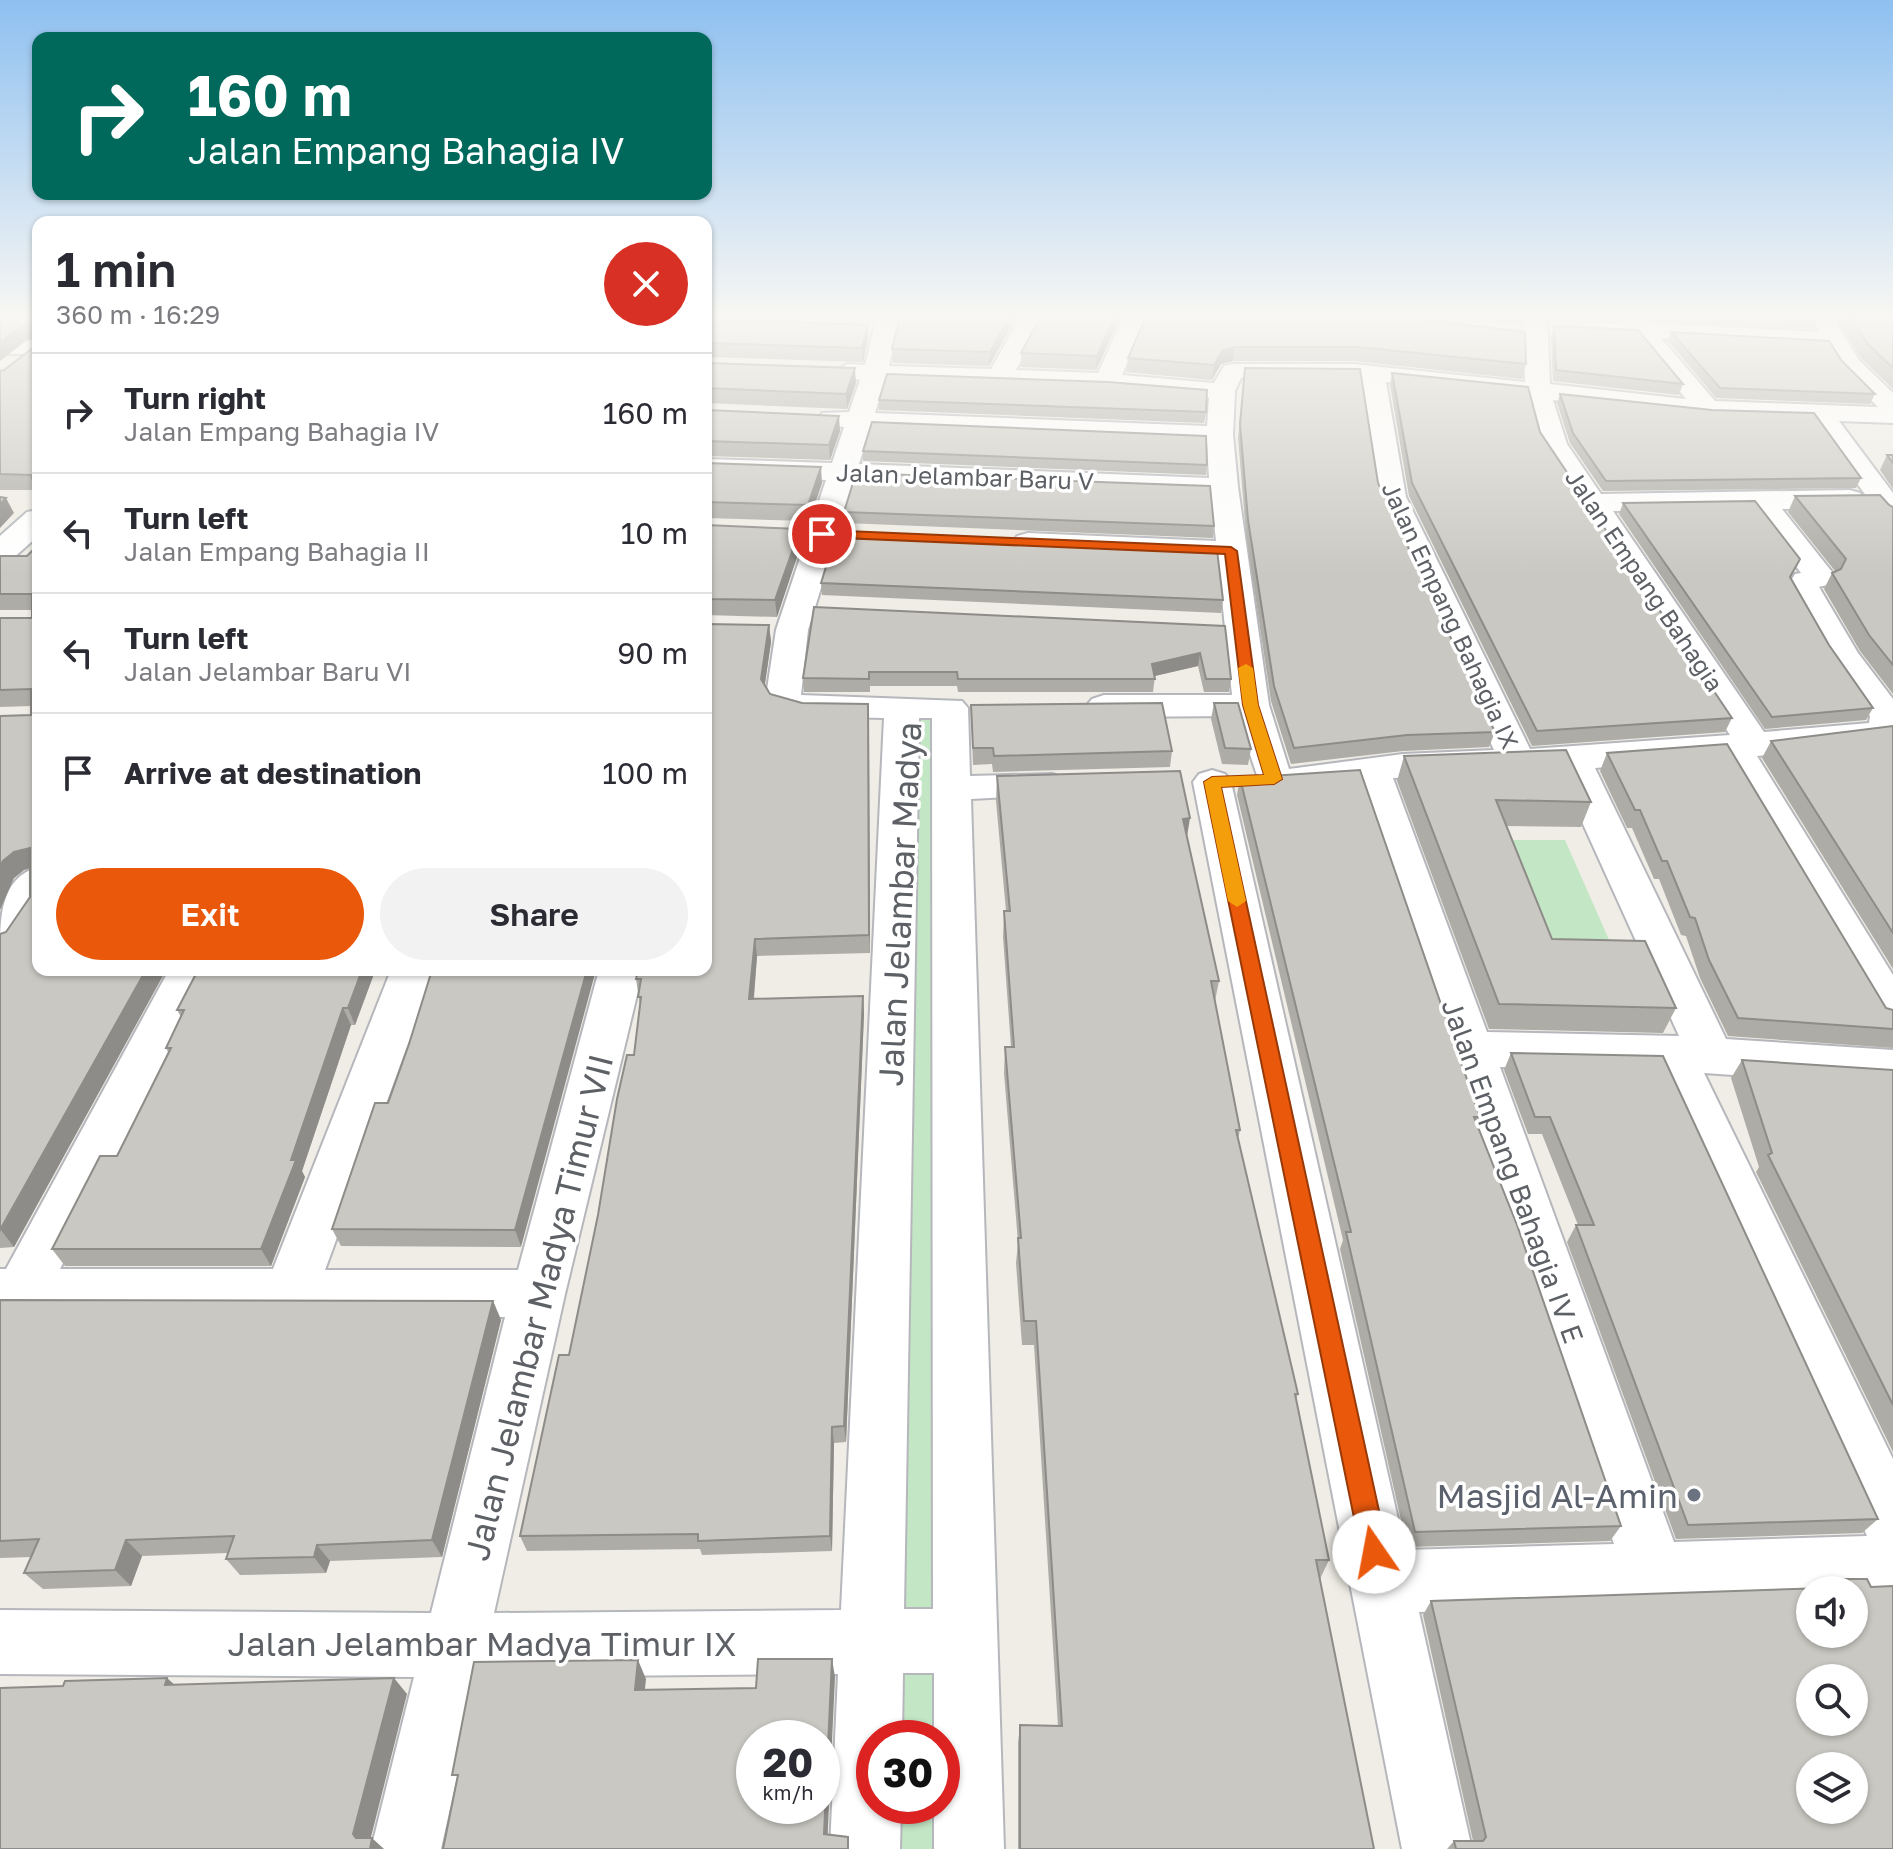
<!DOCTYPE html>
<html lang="en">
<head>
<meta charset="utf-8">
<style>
  :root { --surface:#fff; --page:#f2f2f3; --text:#2b2b33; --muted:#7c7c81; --line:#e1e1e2; --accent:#ea580c }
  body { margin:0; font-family:"Golos Text",sans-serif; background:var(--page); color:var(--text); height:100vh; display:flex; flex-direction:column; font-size:30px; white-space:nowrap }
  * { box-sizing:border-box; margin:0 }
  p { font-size:26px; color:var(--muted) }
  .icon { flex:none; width:44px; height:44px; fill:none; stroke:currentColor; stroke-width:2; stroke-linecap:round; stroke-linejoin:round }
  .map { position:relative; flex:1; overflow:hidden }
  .details { position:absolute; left:32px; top:216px; width:680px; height:760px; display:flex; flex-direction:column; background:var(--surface); border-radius:16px; box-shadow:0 2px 6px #0004 }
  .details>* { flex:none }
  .top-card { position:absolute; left:32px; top:32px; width:680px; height:168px; border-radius:16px; box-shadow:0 2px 6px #0004; background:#00695c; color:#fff; overflow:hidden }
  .fabs { position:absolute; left:1796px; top:1576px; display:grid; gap:16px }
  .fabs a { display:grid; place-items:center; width:72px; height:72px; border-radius:50%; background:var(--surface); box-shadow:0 2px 6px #0004; font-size:40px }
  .speed { position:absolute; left:736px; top:1720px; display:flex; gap:16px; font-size:40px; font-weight:700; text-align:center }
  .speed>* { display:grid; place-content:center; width:104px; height:104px; border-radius:50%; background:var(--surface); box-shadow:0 2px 6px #0004; line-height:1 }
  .speed small { font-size:20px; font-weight:400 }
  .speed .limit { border:12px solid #d22; background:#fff; color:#111 }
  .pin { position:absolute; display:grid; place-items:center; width:68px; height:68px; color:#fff; margin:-34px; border:4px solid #fff; border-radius:50%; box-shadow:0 2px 8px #0007 }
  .me { position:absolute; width:88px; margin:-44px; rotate:348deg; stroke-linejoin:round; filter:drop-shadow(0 0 6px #0008) }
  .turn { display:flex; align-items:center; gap:28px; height:168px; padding:0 24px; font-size:36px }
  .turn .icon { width:104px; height:104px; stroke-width:2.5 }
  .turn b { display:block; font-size:56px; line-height:68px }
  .round { display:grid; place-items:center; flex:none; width:84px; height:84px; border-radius:42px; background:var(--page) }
  .overview { display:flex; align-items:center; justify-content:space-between; height:136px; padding:0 24px }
  h1 { font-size:48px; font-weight:600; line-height:60px }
  .primary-button { display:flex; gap:16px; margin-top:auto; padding:16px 24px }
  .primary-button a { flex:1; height:92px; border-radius:48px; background:var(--accent); color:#fff; font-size:32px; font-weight:600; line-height:92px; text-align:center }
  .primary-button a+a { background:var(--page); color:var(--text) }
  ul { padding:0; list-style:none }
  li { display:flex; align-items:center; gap:24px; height:120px; padding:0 24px; border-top:2px solid var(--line) }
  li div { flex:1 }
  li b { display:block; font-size:30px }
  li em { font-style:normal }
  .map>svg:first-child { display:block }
  .green { fill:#c3e6c5; fill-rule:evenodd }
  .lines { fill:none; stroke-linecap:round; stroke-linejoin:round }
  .street-casing { stroke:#b6b7bc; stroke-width:4 }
  .secondary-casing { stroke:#b4b7bc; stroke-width:4 }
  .street { fill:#fff; fill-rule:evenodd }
  .secondary { fill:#fff; fill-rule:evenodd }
  .wall { fill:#aeaca7 }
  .shaded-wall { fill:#8d8c88 }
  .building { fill:#cac8c2; stroke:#8d8c88; stroke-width:2; fill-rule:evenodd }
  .route { fill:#ea580c; stroke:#983908; stroke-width:2 }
  .slow { fill:#f59e0b }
  .worship-dot { fill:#6b7280; stroke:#fff; stroke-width:3 }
  .labels { text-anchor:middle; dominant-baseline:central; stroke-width:7; stroke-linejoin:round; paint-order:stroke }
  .far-street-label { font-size:24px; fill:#5d6065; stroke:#fff }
  .street-label { font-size:28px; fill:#5d6065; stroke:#fff }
  .near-street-label { font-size:34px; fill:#5d6065; stroke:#fff }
  .near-worship-label { font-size:34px; fill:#5b616d; stroke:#fff; text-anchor:end }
</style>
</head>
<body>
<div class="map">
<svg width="1893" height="1849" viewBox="0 0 1893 1849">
  <rect width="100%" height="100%" fill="#efede5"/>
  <!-- green -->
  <g class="green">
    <path d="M913 713 949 717 999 1849H866ZM874 1738H942V1806H874Z"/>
    <path d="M1503 840H1565L1610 942 1543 941Z"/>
  </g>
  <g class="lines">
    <defs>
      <g id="street">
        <path d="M877 316H901L889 366 991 369 1021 316H1045L1016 370 1098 373 1124 316H1148L1122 375 1214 383 1224 366 1233 364H1354L1525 382 1523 316H1547L1550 384 1686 399 1635 338 1582 337 1570 330 1582 323H1624L1618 316H1643L1649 323 1819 332 1812 316H1832L1859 360 1893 393V423L1839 421 1893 493V522L1883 519 1811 420 1708 417 1553 400 1567 444 1601 494 1850 490 1860 493 1864 499 1860 505 1850 508 1782 509 1836 577 1831 584 1819 587 1858 653 1893 699V742L1757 756 1893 975V1029L1877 1024 1720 758 1595 768 1726 1039 1893 1050V1086L1704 1073 1893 1459V1597L1854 1598V1590H1810V1599L1419 1612 1472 1849H1402L1193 782 1199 774 1212 770 1225 774 1231 782 1405 1550 1614 1544 1357 782C1335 785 1314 786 1292 786 1281 786 1273 790 1261 787L1237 716 1104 717 1092 713 1086 706 1092 699 1104 695H1232L1218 560 1028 551 1017 548 1013 542 1017 536 1028 533 1216 541 1211 495 854 481 808 630 801 695 962 701 968 708 970 776 1052 774 1065 778 1071 786 1065 794 971 799 1004 1849H934V1806H942V1738H934V1673H903L902 1738H874V1806H901L900 1849H830L838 1674 479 1677 441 1849H371L414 1677 0 1674V1610L431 1613 505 1317 0 1315V1269H6L169 970H213L60 1269H273L391 970H435L325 1270H518L599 970H643L565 1294 494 1613 841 1610 884 718 791 716 779 712 766 696 776 630 826 480 706 475V459L832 463 844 427 822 425 818 419 822 413 849 412 860 380 838 377 834 372 847 364 865 365ZM1661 338 1827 348 1840 369 1878 407 1715 401ZM1241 378 1360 379 1378 497 1494 750 1403 754 1289 769 1269 705 1238 487 1233 435 1235 391ZM885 381 1107 389 1209 398 1207 426 875 413ZM1386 382 1527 397 1539 444 1730 735 1530 749 1406 497ZM870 429 1207 443 1209 478 859 464ZM1752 509 1801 573 1795 574 1787 587 1826 656 1870 716 1869 723 1764 732 1613 511ZM919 718H932L933 1609H904ZM1559 771 1679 1036 1487 1032 1393 778ZM1500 1067 1656 1070 1867 1536 1674 1542Z"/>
        <rect x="0" y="340" width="38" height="14"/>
        <path d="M38 867V913L15 948 0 952C0 918 0 878 38 867Z"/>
      </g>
      <path id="secondary" d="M38 510V536L11 560 0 563V536L27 512Z"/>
    </defs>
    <!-- street casing -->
    <use href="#street" class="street-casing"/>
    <!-- secondary casing -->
    <use href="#secondary" class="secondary-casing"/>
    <!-- street -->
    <use href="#street" class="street"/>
    <!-- secondary -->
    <use href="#secondary" class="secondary"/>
  </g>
  <!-- wall -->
  <g class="wall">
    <path d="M38 316V494L36 490H0V371L4 370 34 347V339L27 340Z"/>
    <path d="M782 316H875L873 319Z"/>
    <path d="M1017 316 989 366 893 363 892 349Z"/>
    <path d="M1041 316H1121L1096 370 1021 367V353Z"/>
    <path d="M1146 316 1526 364 1522 379 1354 361H1233L1221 364 1212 380 1126 372 1128 358Z"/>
    <path d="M1445 316H1523L1521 325Z"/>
    <path d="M1561 316H1620L1618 321Z"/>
    <path d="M1646 316H1820L1814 329 1650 321Z"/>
    <path d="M1834 316H1893V389L1861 358Z"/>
    <path d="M706 319 868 339 863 362 706 357Z"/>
    <path d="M1554 326 1683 384 1679 395 1553 381 1551 337Z"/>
    <path d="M1671 332 1842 361 1875 394 1870 404 1716 398 1668 341Z"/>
    <path d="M706 363 856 383 847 409 706 403Z"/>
    <path d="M1245 368 1378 483 1495 732 1489 747 1403 751 1291 764 1271 701 1246 534 1238 438Z"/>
    <path d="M1392 373 1732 718 1725 732 1532 746 1409 496 1390 385Z"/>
    <path d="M1560 394 1861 478 1856 488 1603 491 1570 443 1557 403Z"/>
    <path d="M879 400 1206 412 1204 423 879 410Z"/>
    <path d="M706 410 840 431 830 460 706 456Z"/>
    <path d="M863 451 1207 465 1206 475 863 461Z"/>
    <path d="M1887 455H1893V489L1880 470Z"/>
    <path d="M706 463 822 483 809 521 706 518Z"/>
    <path d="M1795 496 1889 505 1893 507V694L1860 651 1824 589 1832 573 1835 571 1788 512Z"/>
    <path d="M1623 503 1794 571 1790 578 1829 645 1873 708 1866 720 1765 729 1619 514Z"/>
    <path d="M844 512 1214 526 1213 538 845 523Z"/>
    <path d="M706 525 800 529 801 545 777 617 706 615Z"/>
    <path d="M38 545V970H166L14 1247 0 1248V934L6 932 30 897V868L24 870 14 878 31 706 0 707V618H32V610H0V556H27Z"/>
    <path d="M821 583 1223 600 1221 613 822 595Z"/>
    <path d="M769 625 771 642 765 684 770 694 802 703 868 704 870 953 757 956 754 999 863 996 864 1014 846 1442 834 1443 832 1551 702 1555 700 1549 527 1551 520 1536 569 1355 634 1055 640 1006 636 979Z"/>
    <path d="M1225 626 1231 679 1229 692H1204L1198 666 1155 676 1153 692H958L957 686H870V692H804L803 678Z"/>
    <path d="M1214 703 1251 749 1248 765 1222 764 1211 719Z"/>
    <path d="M971 705 1172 751 1170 767 993 772 992 764 973 765Z"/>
    <path d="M1893 726V969L1762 758 1771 741Z"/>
    <path d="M1607 753 1886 1008 1893 1010V1048L1728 1036 1700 978 1686 936 1681 935 1659 879H1654L1632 828H1627L1600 771Z"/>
    <path d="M1404 756 1591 802 1581 827 1506 826 1552 939 1676 1008 1663 1033 1489 1029 1397 781Z"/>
    <path d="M997 776 1187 837 1219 981 1215 1001 1240 1130 1238 1139 1298 1394 1296 1399 1329 1560 1320 1579 1374 1849H1018V1743L1020 1725 1058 1726 1034 1345H1022L1016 1263 1018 1242 1004 1073 1005 1047H1011L1003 937 1004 911H1006L996 801Z"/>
    <path d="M1240 778 1480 1117 1477 1124 1621 1526 1610 1541 1407 1547 1340 1249 1343 1240 1237 795Z"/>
    <path d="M198 970H382L381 971H375L355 1025H351L302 1171 305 1177 271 1266H65L52 1249 117 1156 168 1052 166 1048 181 1017 177 1010Z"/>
    <path d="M432 970 521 1247 341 1246 332 1229 388 1103 409 1044Z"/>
    <path d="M1511 1053 1878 1519 1862 1533 1676 1539 1567 1242 1576 1225H1578L1542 1134H1528L1504 1070Z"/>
    <path d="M1742 1060 1893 1071V1452L1756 1172 1759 1167 1731 1078Z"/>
    <path d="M0 1300 493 1301 501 1320 442 1557 330 1561 326 1573 240 1575 226 1559 228 1553 142 1556 131 1586 43 1589 24 1573 31 1557 0 1558Z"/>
    <path d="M1829 1579 1871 1587 1893 1849H1447L1454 1841H1473L1423 1615 1431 1601 1819 1588Z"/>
  </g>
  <!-- shaded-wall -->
  <g class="shaded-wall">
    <path d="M1010 316H1017L989 366 990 352Z"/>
    <path d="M1115 316H1121L1096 370 1097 356Z"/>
    <path d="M34 324 38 338 27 340 0 361V342L21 326Z"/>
    <path d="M868 325V339L863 362 862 348Z"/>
    <path d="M1235 347 1233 361 1221 364 1212 380 1214 365 1223 350Z"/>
    <path d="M855 368 856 383 847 409 846 394Z"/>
    <path d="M839 416 840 431 830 460 829 445Z"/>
    <path d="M821 467 822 483 809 521 808 505Z"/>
    <path d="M6 498 14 513 0 528V504Z"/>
    <path d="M800 529 801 545 777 617 775 600Z"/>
    <path d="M769 625 771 642 763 696 761 679Z"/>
    <path d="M1200 653 1198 666 1150 677 1152 664Z"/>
    <path d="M868 704 869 721 870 953 869 935Z"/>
    <path d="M1190 818 1186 843 1183 819Z"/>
    <path d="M30 848 38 866 24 870 14 878 0 910V867L3 861 14 852Z"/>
    <path d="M755 939 757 956 752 1017 749 999Z"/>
    <path d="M146 970H166L14 1247 1 1230Z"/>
    <path d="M362 970H375V971L355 1025 348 1008Z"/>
    <path d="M587 970H596L521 1247 515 1230Z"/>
    <path d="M863 996 864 1014 846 1442 844 1426Z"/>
    <path d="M343 1008 351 1025 302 1171 305 1177 271 1266 261 1249Z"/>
    <path d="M493 1301 501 1320 442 1557 432 1540Z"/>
    <path d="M832 1427 834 1443 832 1551 830 1536Z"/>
    <path d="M126 1540 142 1556 131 1586 115 1570Z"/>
    <path d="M317 1545 330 1561 326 1573 314 1557Z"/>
    <path d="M832 1659 835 1677 827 1849 824 1834Z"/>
    <path d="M638 1660 646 1679 643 1708 635 1690Z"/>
    <path d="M167 1678 186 1695 165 1685Z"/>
    <path d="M394 1678 407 1694 368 1849 353 1834Z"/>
    <path d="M372 1838 384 1849H370Z"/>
  </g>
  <!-- building -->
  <g class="building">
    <path d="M0 316H38V485H34L31 475 0 474V371L4 370 34 347V324L21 326 0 342Z"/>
    <path d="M900 316H1010L990 352 892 349Z"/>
    <path d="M1041 316H1115L1097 356 1021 353Z"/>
    <path d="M1146 316H1391L1525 332 1526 364 1357 347H1235L1223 350 1214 365 1128 358Z"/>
    <path d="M1849 316H1893V368L1868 344Z"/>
    <path d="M706 319 868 325 862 348 706 343Z"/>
    <path d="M1554 326 1638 330 1683 384 1556 370Z"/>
    <path d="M1671 332 1829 341 1842 361 1875 394 1720 388Z"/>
    <path d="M706 363 855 368 846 394 706 388Z"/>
    <path d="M1245 368 1360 369 1378 483 1495 732 1407 735 1294 748 1274 686 1248 520 1240 424Z"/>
    <path d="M1392 373 1528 387 1540 432 1732 718 1537 731 1412 483Z"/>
    <path d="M887 374 1108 382 1207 390 1206 412 879 400Z"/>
    <path d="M1560 394 1712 410 1814 413 1861 478 1606 481 1573 433Z"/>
    <path d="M706 410 839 416 829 445 706 441Z"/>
    <path d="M872 422 1206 436 1207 465 863 451Z"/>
    <path d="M1887 455H1893V463Z"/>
    <path d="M706 463 821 467 808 505 706 502Z"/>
    <path d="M856 473 1210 486 1214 526 844 512Z"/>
    <path d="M1880 495 1889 505 1893 507V665L1869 635 1832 573 1841 569 1846 559 1795 496Z"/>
    <path d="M0 497 6 498 0 504Z"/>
    <path d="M1755 501 1800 559 1790 577 1829 645 1873 708 1772 717 1623 503Z"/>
    <path d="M706 525 800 529 775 600 706 599Z"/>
    <path d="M836 534 1217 550 1223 600 821 583Z"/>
    <path d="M38 545V970H146L0 1230V934L6 932 30 897V848L14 852 3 861 0 867V716L31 715V689L0 690V618H32V594H0V556H27Z"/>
    <path d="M814 607 1225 626 1231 679H1206L1200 653 1152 664 1155 679H958L957 672H869V679L803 678Z"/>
    <path d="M706 624 769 625 761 679 770 694 802 703 868 704 869 935 755 939 749 999 863 996 844 1426 832 1427 830 1536 698 1541V1534L520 1536 559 1355H569L598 1215 617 1099 627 1055H634L641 997H638L641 979H636L638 970H706Z"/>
    <path d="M1162 703 1172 751 994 756 993 748H973L971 705Z"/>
    <path d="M1214 703H1238L1251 749 1225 748Z"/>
    <path d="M1893 726V933L1771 741Z"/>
    <path d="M1727 744 1886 1008 1893 1010V1029L1738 1018 1709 960 1695 918 1690 917 1667 861H1662L1640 810H1635L1607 753Z"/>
    <path d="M1566 750 1591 802 1496 800 1552 939 1645 941 1676 1008 1499 1004 1404 756Z"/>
    <path d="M1360 770 1480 1117H1474L1517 1225 1621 1526 1415 1532 1346 1232H1351L1240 778Z"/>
    <path d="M1180 771 1190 818 1183 819 1219 981H1211L1240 1130H1236L1298 1394H1295L1329 1560H1316L1374 1849H1020V1725L1062 1726 1036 1321H1024L1018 1238H1021L1005 1047H1014L1004 911H1010L997 776Z"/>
    <path d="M198 970H362L348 1008H343L291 1160H296L261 1249H52L100 1156H117L171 1048H166L184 1010H177Z"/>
    <path d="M432 970H587L515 1230 332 1229 375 1103H388L409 1044Z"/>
    <path d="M1511 1053 1663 1056 1878 1519 1688 1525 1576 1225H1594L1550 1117H1535Z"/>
    <path d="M1742 1060 1893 1070V1405L1768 1155 1772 1153Z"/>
    <path d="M0 1300 493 1301 432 1540 317 1545 314 1557 226 1559 234 1536 126 1540 115 1570 24 1573 39 1539 0 1541Z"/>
    <path d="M1829 1579H1867L1871 1587 1893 1586V1849H1456L1454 1841H1483L1486 1837 1431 1601 1826 1588ZM1810 1590H1854V1634H1810ZM1810 1678H1854V1722H1810ZM1810 1766H1854V1810H1810Z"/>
    <path d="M758 1659H832L824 1834 848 1837V1849H443L458 1775H452L474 1662 638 1660 635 1690 756 1688ZM754 1738H822V1806H754Z"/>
    <path d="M167 1678 165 1685 394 1678 353 1834 356 1838H372L370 1849H0V1688L63 1686 65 1681Z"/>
  </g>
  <!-- sky -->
  <linearGradient id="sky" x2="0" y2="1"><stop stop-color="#8ec0f0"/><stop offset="0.55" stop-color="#f8f7f3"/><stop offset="1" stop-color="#f8f7f3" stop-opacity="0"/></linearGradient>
  <rect width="1893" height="575" fill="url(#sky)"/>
  <!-- route -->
  <path class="route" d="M822 530 1231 547 1237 551 1258 705 1282 779 1274 784 1221 787 1388 1552 1384 1561 1374 1565 1365 1561 1361 1552 1204 782 1212 777 1264 775 1243 705 1225 554 817 537 816 534Z"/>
  <!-- slow -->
  <path class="slow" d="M1246 664 1253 668 1258 705 1282 779 1274 784 1221 787 1246 901 1237 907 1228 901 1204 782 1212 777 1264 775 1243 705 1238 668Z"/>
  <!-- markers -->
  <circle class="worship-dot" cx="1694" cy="1495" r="8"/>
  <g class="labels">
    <!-- far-street labels -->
    <g class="far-street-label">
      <text transform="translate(965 476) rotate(2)">Jalan Jelambar Baru V</text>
      <text transform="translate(1645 580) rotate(56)">Jalan Empang Bahagia</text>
      <text transform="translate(1451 615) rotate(65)">Jalan Empang Bahagia IX</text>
    </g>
    <!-- street labels -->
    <g class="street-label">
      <text transform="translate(1513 1171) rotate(70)">Jalan Empang Bahagia IV E</text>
    </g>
    <!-- near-street labels -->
    <g class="near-street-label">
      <text transform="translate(899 904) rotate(-87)">Jalan Jelambar Madya</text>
      <text transform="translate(538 1307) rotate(-76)">Jalan Jelambar Madya Timur VII</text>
      <text x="482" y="1643">Jalan Jelambar Madya Timur IX</text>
    </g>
    <!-- near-worship labels -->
    <g class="near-worship-label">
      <text x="1678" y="1495">Masjid Al-Amin</text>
    </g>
  </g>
</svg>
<div class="fabs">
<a><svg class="icon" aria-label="sound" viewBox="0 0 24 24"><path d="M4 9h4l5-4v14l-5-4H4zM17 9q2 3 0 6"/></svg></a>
<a><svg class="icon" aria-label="search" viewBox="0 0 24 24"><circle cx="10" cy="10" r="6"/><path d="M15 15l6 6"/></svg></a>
<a><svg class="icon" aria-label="layers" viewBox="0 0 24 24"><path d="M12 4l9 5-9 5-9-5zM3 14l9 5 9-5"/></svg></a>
</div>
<div class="speed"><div>20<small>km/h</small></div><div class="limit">30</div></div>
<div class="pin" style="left:822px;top:534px;background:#d93025"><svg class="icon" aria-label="arrive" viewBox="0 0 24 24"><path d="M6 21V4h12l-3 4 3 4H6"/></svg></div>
<svg class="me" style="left:1374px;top:1552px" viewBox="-20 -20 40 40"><circle r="19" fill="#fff"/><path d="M0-13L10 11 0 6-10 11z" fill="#ea580c"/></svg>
<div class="top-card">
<div class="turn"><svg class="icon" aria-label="right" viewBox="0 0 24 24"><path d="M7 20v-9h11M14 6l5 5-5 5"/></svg><div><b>160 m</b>Jalan Empang Bahagia IV</div></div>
</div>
<section class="details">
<div class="overview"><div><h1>1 min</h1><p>360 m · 16:29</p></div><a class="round" style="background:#d93025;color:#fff"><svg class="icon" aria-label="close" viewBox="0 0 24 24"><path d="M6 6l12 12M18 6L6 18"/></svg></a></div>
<ul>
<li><svg class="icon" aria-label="right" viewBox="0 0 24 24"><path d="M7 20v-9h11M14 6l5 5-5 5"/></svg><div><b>Turn right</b><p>Jalan Empang Bahagia IV</p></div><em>160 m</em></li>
<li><svg class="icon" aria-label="left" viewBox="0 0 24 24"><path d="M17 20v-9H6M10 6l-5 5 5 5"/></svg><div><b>Turn left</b><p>Jalan Empang Bahagia II</p></div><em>10 m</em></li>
<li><svg class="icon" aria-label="left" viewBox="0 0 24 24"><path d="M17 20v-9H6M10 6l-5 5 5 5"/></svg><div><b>Turn left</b><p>Jalan Jelambar Baru VI</p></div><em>90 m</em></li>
<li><svg class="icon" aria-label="arrive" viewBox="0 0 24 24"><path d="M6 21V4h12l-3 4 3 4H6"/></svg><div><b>Arrive at destination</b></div><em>100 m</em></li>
</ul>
<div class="primary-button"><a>Exit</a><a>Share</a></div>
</section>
</div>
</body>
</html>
